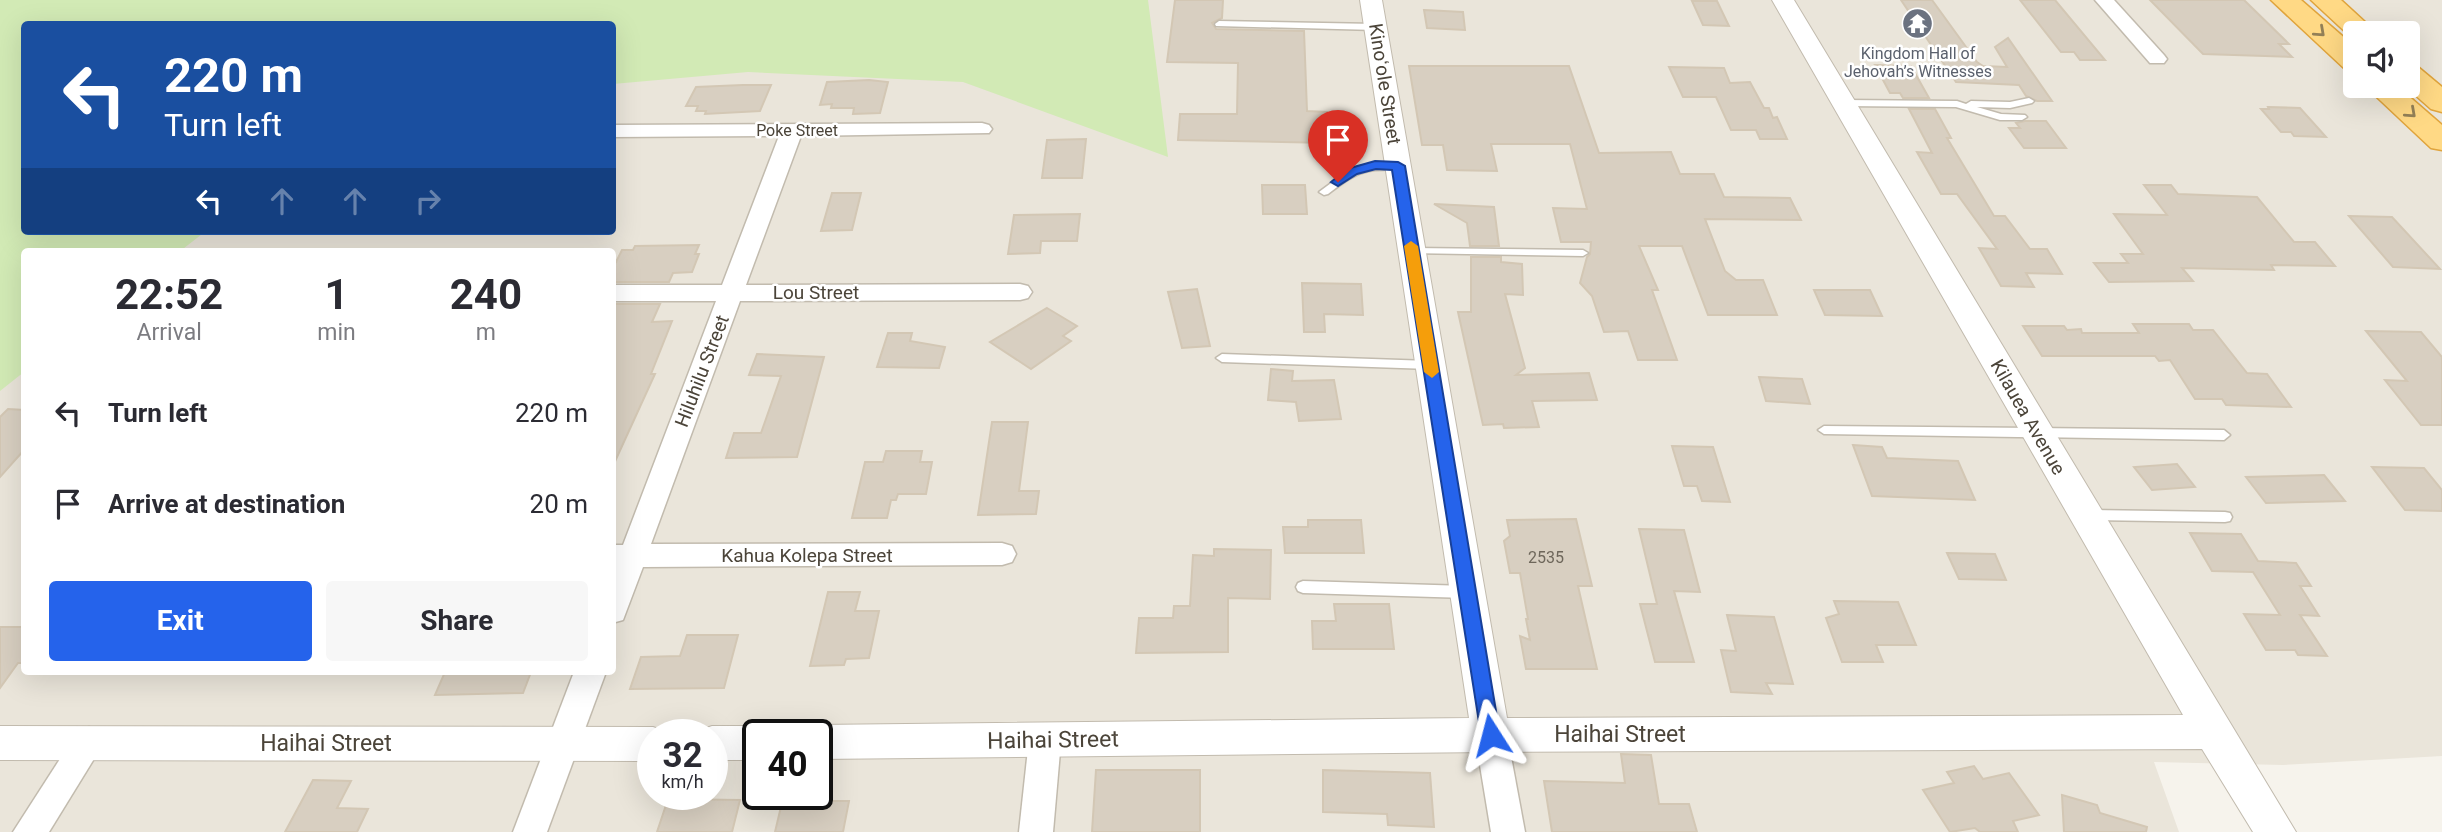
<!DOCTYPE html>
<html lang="en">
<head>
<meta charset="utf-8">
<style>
  :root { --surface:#fff; --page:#f7f7f7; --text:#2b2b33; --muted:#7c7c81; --accent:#2563eb }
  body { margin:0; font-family:Roboto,sans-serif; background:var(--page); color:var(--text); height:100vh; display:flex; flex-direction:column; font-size:26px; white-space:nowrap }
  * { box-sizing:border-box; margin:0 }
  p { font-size:23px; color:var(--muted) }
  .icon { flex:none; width:38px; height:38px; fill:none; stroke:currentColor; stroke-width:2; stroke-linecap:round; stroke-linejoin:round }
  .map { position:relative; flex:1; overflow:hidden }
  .side { position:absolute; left:21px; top:248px; width:595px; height:427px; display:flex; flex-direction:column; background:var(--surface); border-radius:7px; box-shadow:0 7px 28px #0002 }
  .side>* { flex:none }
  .top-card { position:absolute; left:21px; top:21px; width:595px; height:214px; border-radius:7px; box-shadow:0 7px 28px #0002; background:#1a4fa0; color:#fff; overflow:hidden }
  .buttons { position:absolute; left:2343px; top:21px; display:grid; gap:14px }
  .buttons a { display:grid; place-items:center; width:77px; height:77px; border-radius:7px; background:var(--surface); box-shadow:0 7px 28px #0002; font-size:35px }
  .speed { position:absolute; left:637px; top:719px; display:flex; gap:14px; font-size:35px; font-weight:700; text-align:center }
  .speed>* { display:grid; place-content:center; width:91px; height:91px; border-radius:50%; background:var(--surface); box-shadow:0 7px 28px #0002; line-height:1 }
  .speed small { font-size:18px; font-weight:400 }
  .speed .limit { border:4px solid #111; border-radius:10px; background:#fff; color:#111 }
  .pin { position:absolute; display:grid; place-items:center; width:60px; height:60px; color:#fff; margin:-72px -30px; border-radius:50% 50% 50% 0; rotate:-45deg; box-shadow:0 0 7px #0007 }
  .pin .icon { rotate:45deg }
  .me { position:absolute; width:77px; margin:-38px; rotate:351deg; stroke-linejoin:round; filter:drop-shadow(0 0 5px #0008) }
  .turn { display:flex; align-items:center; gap:24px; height:147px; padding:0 28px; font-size:32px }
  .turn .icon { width:91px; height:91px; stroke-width:2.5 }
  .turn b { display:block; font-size:49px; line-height:60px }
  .lanes { display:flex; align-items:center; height:66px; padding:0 28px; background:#0003; justify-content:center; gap:35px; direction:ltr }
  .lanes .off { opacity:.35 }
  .eta { display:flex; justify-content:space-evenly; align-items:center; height:119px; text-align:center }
  .eta b { font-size:42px; font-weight:700; line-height:49px }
  .action { display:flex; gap:14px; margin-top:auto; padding:14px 28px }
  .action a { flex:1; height:80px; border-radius:7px; background:var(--accent); color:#fff; font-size:28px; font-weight:700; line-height:80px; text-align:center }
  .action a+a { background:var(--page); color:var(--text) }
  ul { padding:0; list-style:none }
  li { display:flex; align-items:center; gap:21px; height:91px; padding:0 28px }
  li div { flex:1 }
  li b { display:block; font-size:26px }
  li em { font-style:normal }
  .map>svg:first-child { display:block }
  .residential { fill:#eae5da; fill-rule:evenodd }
  .green { fill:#d2eab5 }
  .building { fill:#d8cfc1; stroke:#d3c7b4; stroke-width:2 }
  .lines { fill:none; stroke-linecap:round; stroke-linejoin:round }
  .service-casing { stroke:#c2bbae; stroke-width:3 }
  .minor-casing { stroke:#c2bbae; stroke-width:3 }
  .tertiary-casing { stroke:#c2bbae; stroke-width:2 }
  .trunk-casing { stroke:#e0a43c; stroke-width:3 }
  .service { fill:#fff; fill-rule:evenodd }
  .minor { fill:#fff; fill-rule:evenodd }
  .tertiary { fill:#fff; fill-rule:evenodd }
  .trunk { fill:#ffd985; fill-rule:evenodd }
  .oneway { stroke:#938057 }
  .route { fill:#2563eb; stroke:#184099; stroke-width:2 }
  .slow { fill:#f59e0b }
  .labels { text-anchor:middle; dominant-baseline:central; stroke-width:5; stroke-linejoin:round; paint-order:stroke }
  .far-worship-label { font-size:16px; fill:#5b616d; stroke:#fff }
  .far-street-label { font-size:16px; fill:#4b4439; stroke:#fff }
  .number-label { font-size:16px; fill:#6e675b }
  .street-label { font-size:19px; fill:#4b4439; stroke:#fff }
  .near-street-label { font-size:23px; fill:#4b4439; stroke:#fff }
</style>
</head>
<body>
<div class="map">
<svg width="2442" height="832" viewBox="0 0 2442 832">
  <rect width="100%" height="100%" fill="#f6f3ec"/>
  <!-- residential -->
  <path class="residential" d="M0 0H2442V756L2283 765 2154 762 2179 832H0ZM24 24H612V231H24ZM2356 33H2408V86H2356ZM24 252H612V672H24ZM653 735H712V794H653ZM758 735H817V794H758Z"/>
  <!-- green -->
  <path class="green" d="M0 0H1148L1168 157 963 82 748 72 613 84 612 24H24V231H206L179 252H24V372L0 391Z"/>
  <!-- building -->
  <g class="building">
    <path d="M1175 0H1223L1222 18 1212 23 1216 29 1304 31 1307 111 1327 112 1329 143 1178 140 1180 114H1237L1238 63 1167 62Z"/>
    <path d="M1901 0H1932L1977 62 1983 66 2007 67 1995 47 2008 38 2052 101H2037L2026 96 2019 85 1956 82Z"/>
    <path d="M2020 0H2055L2105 60H2080L2074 52H2061Z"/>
    <path d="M2150 0H2244L2289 44H2279L2292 57 2203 54Z"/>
    <path d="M1692 1H1717L1729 26 1703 25Z"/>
    <path d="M1424 10 1463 12 1465 30 1427 28Z"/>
    <path d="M1875 65 1911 66 1929 98H1903L1900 93H1890Z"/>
    <path d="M1409 66H1569L1599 153 1671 152 1680 174H1714L1724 197 1790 198 1801 220 1705 219 1725 271 1736 280H1763L1777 315H1708L1682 246H1639L1658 290H1652L1677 360H1638L1628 331 1604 332 1592 296 1580 283 1587 257 1590 254 1591 242H1561L1553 208 1587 209 1570 144H1491L1497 171 1447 170 1443 145H1422Z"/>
    <path d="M1669 67 1724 68 1730 83 1750 82 1764 108H1769L1773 118 1777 117 1787 139H1760L1756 130H1731L1716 97H1683Z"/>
    <path d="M869 80 888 82 880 113 853 114 854 108H831L832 104 820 105 827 82Z"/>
    <path d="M743 85H771L760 111 705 114 706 111H696L698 106H686L696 87Z"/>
    <path d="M2268 107 2300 108 2326 137 2294 136 2291 132H2281L2261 109H2269Z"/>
    <path d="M1909 109H1935L1951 138H1947L1994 216H2005L2030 249H2047L2062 274 2026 273 2034 287 2001 286 1979 248 1997 249 1957 194H1941L1917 152 1932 153Z"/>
    <path d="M2025 121H2046L2066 148H2024L2009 128H2020L2016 123Z"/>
    <path d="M1086 139 1082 178H1042L1047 140Z"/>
    <path d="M1262 185H1305L1307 214H1263Z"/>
    <path d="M2144 185H2171L2178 194 2257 197 2294 242H2315L2335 266 2271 265 2274 270 2182 268 2193 281 2109 282 2094 263H2128L2121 254H2143L2114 214 2167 215Z"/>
    <path d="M832 193H861L852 230 821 231Z"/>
    <path d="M1434 204 1494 207 1499 246H1470L1467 223Z"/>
    <path d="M1080 214 1077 241H1041L1040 253 1008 254 1014 215Z"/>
    <path d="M2349 216 2392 217 2440 269 2393 267Z"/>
    <path d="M699 245 695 254H699L692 272 673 273 669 282H612V270L622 250H633L635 246Z"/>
    <path d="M1471 257H1501V262L1522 264 1523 295 1505 294 1525 368 1516 375 1589 373 1597 400 1532 401 1539 427 1504 428 1503 424 1483 425 1458 312H1471Z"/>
    <path d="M1302 283 1361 284 1363 315 1324 314 1325 332H1304Z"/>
    <path d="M1197 289 1210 346 1182 348 1168 292Z"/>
    <path d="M1814 290H1870L1882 316 1825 315Z"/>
    <path d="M612 304H660L652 322 672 321 651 374H655L612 468Z"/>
    <path d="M1047 308 1077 326 1063 336 1071 341 1031 369 990 342Z"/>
    <path d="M2133 324H2189L2193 330H2213L2247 373 2267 374 2291 407 2226 405 2222 399H2195L2170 360 2159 361 2155 356H2042L2023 326H2064L2067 330 2081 329 2082 333H2139Z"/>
    <path d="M2366 331 2421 332 2442 357V425H2421L2385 380 2407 381Z"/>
    <path d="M888 333H912L910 341 945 347 939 368 877 367Z"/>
    <path d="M757 354 824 357 797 457 726 458 734 433H761L781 376 749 375Z"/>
    <path d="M1271 369 1293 371 1292 381 1334 380 1341 419 1299 421 1296 402 1268 400Z"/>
    <path d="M1759 377 1802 379 1810 404 1766 401Z"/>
    <path d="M8 409 24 410V450L0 477V417Z"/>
    <path d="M992 422H1028L1019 491H1039L1036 514 978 515Z"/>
    <path d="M1853 445 1882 447 1887 458 1958 461 1975 500 1872 496Z"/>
    <path d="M1672 446 1713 447 1730 502 1702 501 1697 486H1684Z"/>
    <path d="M886 451H922L920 462H932L926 494H898L896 500H891L887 518H852L865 462H883Z"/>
    <path d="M2177 464 2195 487 2152 490 2134 467Z"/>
    <path d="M2372 467 2424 468 2442 490V511L2405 510Z"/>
    <path d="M2324 475 2345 501 2266 503 2246 477Z"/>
    <path d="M1576 519 1592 586H1578L1597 669H1526L1520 636 1530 640 1526 619H1528L1520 573H1510L1504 541 1510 536 1507 520Z"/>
    <path d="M1308 520H1361L1364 553H1285L1283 527H1308Z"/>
    <path d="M1639 529 1684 530 1700 592 1674 591 1694 662H1655L1640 604H1657Z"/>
    <path d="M2190 533 2241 534 2258 561 2296 563 2311 586H2300L2319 616 2300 615 2327 656 2298 655 2295 650H2266L2244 614 2280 615 2253 572 2212 571Z"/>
    <path d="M1214 549 1271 550 1270 599 1228 598V652L1136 653 1139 618H1173L1174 606H1190L1193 555 1214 556Z"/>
    <path d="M1947 553 1995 554 2006 580 1959 579Z"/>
    <path d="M828 592H860L855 611H879L869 658 846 659 844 665 810 666Z"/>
    <path d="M1834 601 1898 602 1916 645H1876L1883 662H1842L1826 618 1839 614Z"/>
    <path d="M1334 604H1389L1394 649H1313L1312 621H1336Z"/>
    <path d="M1727 615 1774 617 1793 684 1766 683 1772 694 1731 692 1721 650 1736 651Z"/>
    <path d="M0 627H24V663H18L0 688Z"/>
    <path d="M687 635H738L724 688 630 689 641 657 680 656Z"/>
    <path d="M445 672H531L523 693 435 695Z"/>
    <path d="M1621 754 1651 755 1659 804H1689L1697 832H1552L1544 781 1625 783Z"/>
    <path d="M1974 766 1983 779 2009 773 2039 815 2013 821 2018 832H1980L1975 828 1950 832 1923 790 1954 783 1947 772Z"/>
    <path d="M1096 770H1200V832H1092Z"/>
    <path d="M1323 770 1430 773 1434 827 1388 825 1387 814 1323 812Z"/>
    <path d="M313 780 351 781 337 808 368 809 357 832H285Z"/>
    <path d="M784 794H822L821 801H849L843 832H775Z"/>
    <path d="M2062 795 2097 805 2100 813 2147 827 2146 832H2064Z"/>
    <path d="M668 799 740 800 732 832H657Z"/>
  </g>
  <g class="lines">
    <defs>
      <g id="service">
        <path d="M1219 21 1376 24 1380 27 1376 30 1216 26 1215 24Z"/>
        <path d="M2029 98 2034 101 2032 103 2010 108 1977 107 2001 114 2025 115 2027 117 2022 120H2000L1956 107 1843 106 1838 103 1843 100 1957 101 1966 104 1971 101 2010 102Z"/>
        <path d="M1375 163H1398L1403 166C1394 172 1380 168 1369 171 1353 174 1340 185 1328 194L1324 195 1319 192 1346 172Z"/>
        <path d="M1412 248 1583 250 1588 253 1583 256 1408 253 1407 251Z"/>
        <path d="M1222 354 1430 361 1436 365 1430 369 1222 362 1216 358Z"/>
        <path d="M1824 426 2224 430 2230 435 2224 440 1824 434 1818 430Z"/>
        <path d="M2090 510 2225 512 2230 513 2232 517 2230 521 2225 522 2090 520 2085 519 2083 515 2085 511Z"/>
        <path d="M1303 581 1467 586 1472 588 1474 592 1472 596 1467 598 1303 593 1298 591 1296 587 1298 583Z"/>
      </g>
      <g id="minor">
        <path d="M2095 0H2114L2164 55 2167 59 2164 63H2150Z"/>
        <path d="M982 123 989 125 992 129 989 133 801 136 746 285 1020 284 1028 286 1032 292 1028 298 1020 300 740 301 651 544 1002 543 1012 546 1016 554 1012 562 1002 565 643 567 623 620 612 623V545H623L716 301H612V285H722L779 136 612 137V125Z"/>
        <path d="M574 672H606L547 832H513Z"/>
        <path d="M1491 721 1502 725 1507 735 1525 832H1491L1475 735 1480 725Z"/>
        <path d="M1045 726 1056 730 1061 740 1053 832H1019L1029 740 1034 730Z"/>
        <path d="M89 727 100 731 105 741 49 832H13L78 731Z"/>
      </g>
      <g id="tertiary">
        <path d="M1360 0H1382L1507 718 2183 715 1772 0H1794L2296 832H2253L2202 749 1491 752 817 759V735H801L803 730 817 725 1469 718Z"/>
        <path d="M0 726 653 727 667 732 668 735H653V761L0 760Z"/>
        <path d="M712 726H758L772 731 774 735H758V760H712V735H696L698 731Z"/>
      </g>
      <g id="trunk">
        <path d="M2271 0H2301L2356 48V73L2346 70Z"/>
        <path d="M2311 0H2341L2377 33H2356V40L2353 39Z"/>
        <path d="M2408 64 2418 67 2442 87V112L2431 109 2405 86H2408Z"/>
        <path d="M2365 86H2397L2442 125V150L2431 148Z"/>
      </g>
    </defs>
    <!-- service casing -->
    <use href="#service" class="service-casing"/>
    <!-- minor casing -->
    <use href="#minor" class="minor-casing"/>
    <!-- tertiary casing -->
    <use href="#tertiary" class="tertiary-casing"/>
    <!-- trunk casing -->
    <use href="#trunk" class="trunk-casing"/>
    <!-- service -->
    <use href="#service" class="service"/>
    <!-- minor -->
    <use href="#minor" class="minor"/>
    <!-- tertiary -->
    <use href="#tertiary" class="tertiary"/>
    <!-- trunk -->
    <use href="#trunk" class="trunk"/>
  </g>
  <!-- one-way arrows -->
  <defs><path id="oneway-chevron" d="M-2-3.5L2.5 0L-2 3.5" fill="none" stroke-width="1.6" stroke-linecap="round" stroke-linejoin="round" transform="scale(1.75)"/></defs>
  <g class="oneway">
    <use href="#oneway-chevron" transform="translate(2320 32) rotate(42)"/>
    <use href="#oneway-chevron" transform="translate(2411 113) rotate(42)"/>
  </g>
  <!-- route -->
  <path class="route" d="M1375 161 1398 162 1405 166 1500 735 1498 741 1491 743 1484 741 1481 735 1392 170 1376 169 1357 174 1338 186 1331 182 1347 169Z"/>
  <!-- slow -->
  <path class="slow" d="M1411 241 1418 246 1439 372 1432 378 1424 372 1404 246Z"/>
  <!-- icons -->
  <defs>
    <symbol id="temple-disc" viewBox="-11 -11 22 22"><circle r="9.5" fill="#6b7280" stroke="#fff"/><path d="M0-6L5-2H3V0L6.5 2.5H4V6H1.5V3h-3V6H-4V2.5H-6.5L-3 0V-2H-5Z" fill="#fff"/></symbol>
  </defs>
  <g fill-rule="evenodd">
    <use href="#temple-disc" x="1900" y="6" width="35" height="35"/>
  </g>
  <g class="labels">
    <!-- far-worship labels -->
    <g class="far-worship-label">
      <text x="1918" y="53">Kingdom Hall of<tspan x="1918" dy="18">Jehovah’s Witnesses</tspan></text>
    </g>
    <!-- far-street labels -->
    <g class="far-street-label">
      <text x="797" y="130">Poke Street</text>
    </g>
    <!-- number labels -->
    <g class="number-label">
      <text x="1546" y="557">2535</text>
    </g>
    <!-- street labels -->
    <g class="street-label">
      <text transform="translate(1385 84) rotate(81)">Kinoʻole Street</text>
      <text x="816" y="292">Lou Street</text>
      <text transform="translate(702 371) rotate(-69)">Hiluhilu Street</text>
      <text transform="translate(2028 417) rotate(60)">Kilauea Avenue</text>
      <text x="807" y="555">Kahua Kolepa Street</text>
    </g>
    <!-- near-street labels -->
    <g class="near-street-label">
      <text x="1620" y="734">Haihai Street</text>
      <text transform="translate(1053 740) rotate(-1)">Haihai Street</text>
      <text x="326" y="743">Haihai Street</text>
    </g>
  </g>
</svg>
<div class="buttons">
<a><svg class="icon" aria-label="sound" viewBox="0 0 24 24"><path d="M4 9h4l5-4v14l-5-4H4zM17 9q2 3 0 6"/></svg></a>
</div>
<div class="speed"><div>32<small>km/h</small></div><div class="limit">40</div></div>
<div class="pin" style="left:1338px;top:182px;background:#d93025"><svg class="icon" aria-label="arrive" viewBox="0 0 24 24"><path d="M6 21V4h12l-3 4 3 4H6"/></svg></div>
<svg class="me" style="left:1491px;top:735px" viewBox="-20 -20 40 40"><path d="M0-17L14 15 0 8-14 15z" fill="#2563eb" stroke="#fff" stroke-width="4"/></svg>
<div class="top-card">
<div class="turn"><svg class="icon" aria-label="left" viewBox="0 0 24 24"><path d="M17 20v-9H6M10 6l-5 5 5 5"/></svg><div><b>220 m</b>Turn left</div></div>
<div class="lanes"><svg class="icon" aria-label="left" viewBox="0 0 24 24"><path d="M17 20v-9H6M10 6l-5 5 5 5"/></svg><svg class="icon off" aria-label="ahead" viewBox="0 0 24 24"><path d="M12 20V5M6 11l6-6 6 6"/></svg><svg class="icon off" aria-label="ahead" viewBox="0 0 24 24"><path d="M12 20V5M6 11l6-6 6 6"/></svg><svg class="icon off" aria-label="right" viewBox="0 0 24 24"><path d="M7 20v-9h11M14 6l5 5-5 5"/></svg></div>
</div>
<section class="side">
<div class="eta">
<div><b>22:52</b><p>Arrival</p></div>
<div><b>1</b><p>min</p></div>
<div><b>240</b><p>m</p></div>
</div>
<ul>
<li><svg class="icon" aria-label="left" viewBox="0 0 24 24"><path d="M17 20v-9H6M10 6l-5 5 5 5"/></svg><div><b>Turn left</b></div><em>220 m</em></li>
<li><svg class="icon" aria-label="arrive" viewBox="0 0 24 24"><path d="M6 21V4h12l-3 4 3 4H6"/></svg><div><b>Arrive at destination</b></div><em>20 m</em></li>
</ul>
<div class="action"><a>Exit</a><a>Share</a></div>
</section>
</div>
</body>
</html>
